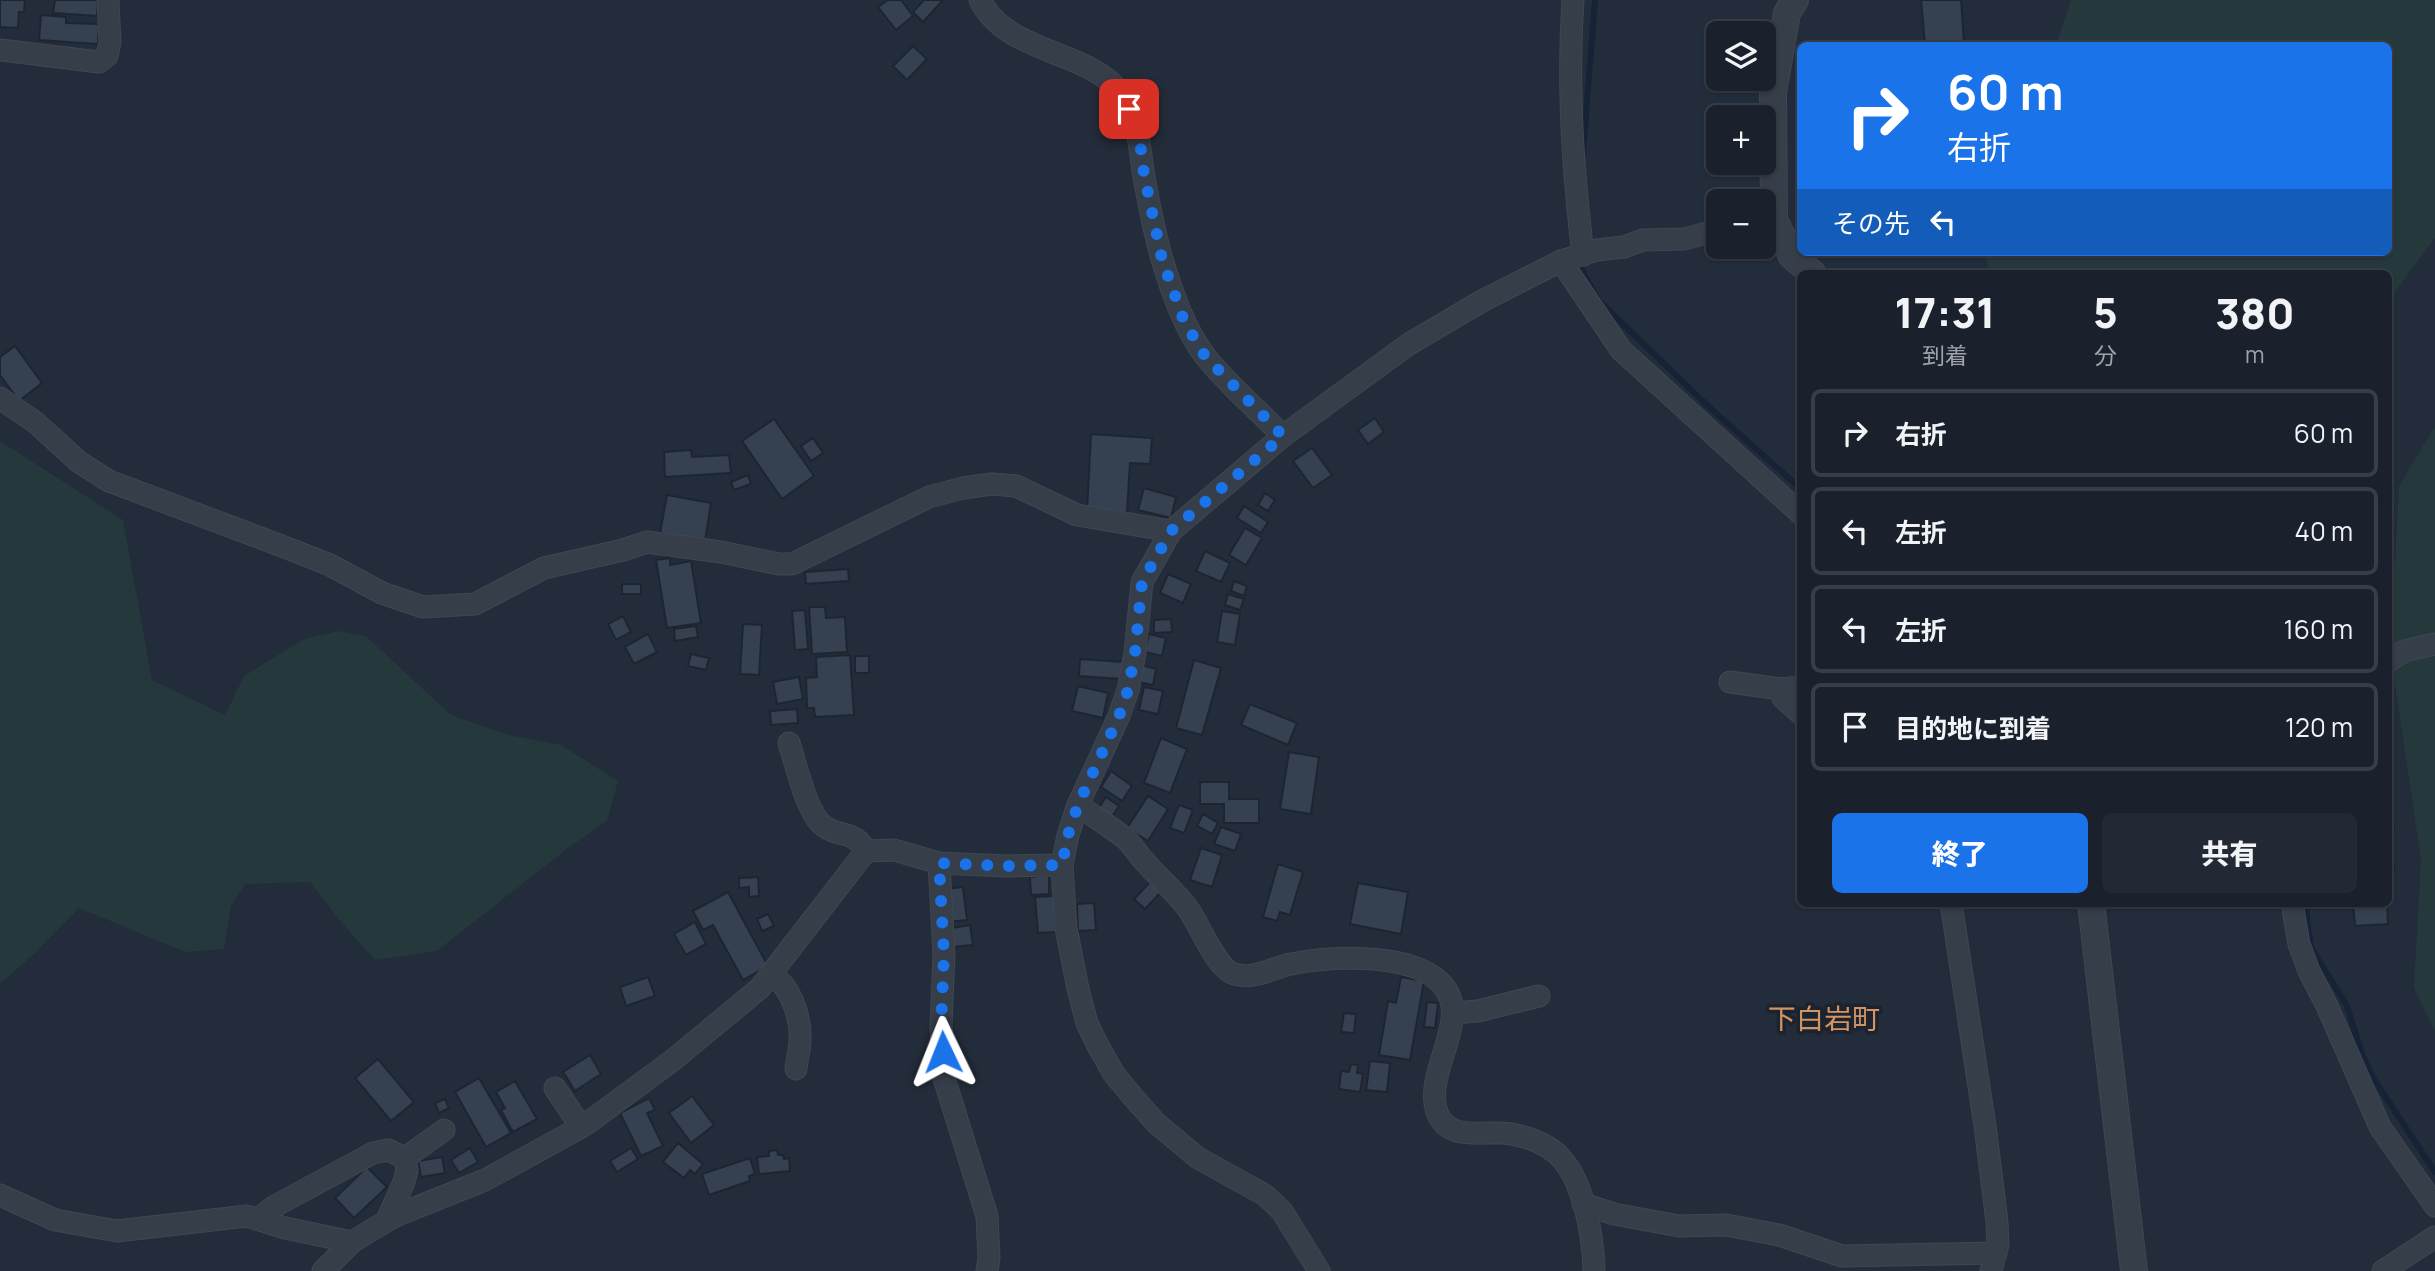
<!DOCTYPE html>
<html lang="ja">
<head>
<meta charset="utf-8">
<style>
  :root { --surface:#1a212c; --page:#232934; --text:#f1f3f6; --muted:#9fa3a9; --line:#383e48; --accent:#1a73e8 }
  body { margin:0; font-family:Manrope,"Noto Sans JP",sans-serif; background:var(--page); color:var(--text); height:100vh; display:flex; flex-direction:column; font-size:26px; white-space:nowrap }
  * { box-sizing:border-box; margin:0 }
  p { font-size:23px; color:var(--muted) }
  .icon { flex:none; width:38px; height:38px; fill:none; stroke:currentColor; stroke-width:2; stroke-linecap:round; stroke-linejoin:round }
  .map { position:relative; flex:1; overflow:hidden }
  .sheet { position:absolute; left:1797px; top:270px; width:595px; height:637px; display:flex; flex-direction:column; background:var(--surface); border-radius:10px; box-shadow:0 2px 5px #0004,0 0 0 2px var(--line) }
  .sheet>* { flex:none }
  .hud { position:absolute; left:1797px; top:42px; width:595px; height:214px; border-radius:10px; box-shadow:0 2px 5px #0004,0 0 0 2px var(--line); background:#1a73e8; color:#fff; overflow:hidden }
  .buttons { position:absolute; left:1706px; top:21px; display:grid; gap:14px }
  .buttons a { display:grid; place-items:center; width:70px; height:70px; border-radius:10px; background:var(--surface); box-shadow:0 2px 5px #0004,0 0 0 2px var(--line); font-size:35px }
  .pin { position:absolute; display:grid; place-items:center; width:60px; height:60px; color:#fff; margin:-30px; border-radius:14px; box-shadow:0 4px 10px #0006 }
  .me { position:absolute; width:77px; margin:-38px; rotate:358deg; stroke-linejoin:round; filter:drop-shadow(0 0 5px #0008) }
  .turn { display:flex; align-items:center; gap:24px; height:147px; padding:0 35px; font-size:32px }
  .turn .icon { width:91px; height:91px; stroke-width:2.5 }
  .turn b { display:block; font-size:49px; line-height:60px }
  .then { display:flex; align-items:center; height:66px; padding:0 35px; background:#0003; gap:14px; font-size:26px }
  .eta { display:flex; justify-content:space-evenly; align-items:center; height:119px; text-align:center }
  .eta b { font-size:42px; font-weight:800; line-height:49px }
  .cta { display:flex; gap:14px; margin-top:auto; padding:14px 35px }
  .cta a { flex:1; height:80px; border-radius:10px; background:var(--accent); color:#fff; font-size:28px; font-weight:800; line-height:80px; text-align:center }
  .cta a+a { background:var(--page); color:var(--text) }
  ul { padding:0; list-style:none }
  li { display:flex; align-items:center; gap:21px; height:88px; margin:0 14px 10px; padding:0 21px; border:4px solid var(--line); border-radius:10px }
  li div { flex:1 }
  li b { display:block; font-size:26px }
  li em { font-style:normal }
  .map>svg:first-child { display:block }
  .green { fill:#25383b }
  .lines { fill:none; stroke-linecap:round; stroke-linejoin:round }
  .stream { stroke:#162337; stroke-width:6 }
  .building { fill:#354050; stroke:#1e2531; stroke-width:2 }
  .minor-casing { stroke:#3f4753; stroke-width:23 }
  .tertiary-casing { stroke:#3f4753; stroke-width:28 }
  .minor { stroke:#363e4a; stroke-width:21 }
  .tertiary { stroke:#363e4a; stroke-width:26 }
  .route { stroke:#1a73e8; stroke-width:12; stroke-dasharray:0 21.6 }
  .labels { text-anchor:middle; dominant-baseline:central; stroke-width:7; stroke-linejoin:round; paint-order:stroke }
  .quarter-label { font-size:28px; fill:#d19462; stroke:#1c232f }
</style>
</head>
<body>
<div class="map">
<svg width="2435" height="1271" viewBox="0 0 2435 1271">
  <rect width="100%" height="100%" fill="#232c3a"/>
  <!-- green -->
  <g class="green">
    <path d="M2071 0H2435V238L2389 300V273H1989L1986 252H2389V46L2056 45Z"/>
    <path d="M2435 426V1031L2414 988 2421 858 2390 652 2399 486Z"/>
    <path d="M0 441 123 520 152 680 225 715 244 676 304 639 338 631 366 636 451 715 509 735 561 745 618 781 607 821 568 848 437 951 375 960 341 922 310 882 245 884 231 906 224 949 185 952 79 908 34 954 0 984Z"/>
  </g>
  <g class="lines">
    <!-- stream -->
    <g class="stream">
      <path d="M1583 153 1595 0"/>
      <path d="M1579 258V265L1599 301 1709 407 1801 489"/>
      <path d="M2305 903 2311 947 2347 1006 2362 1054 2375 1081 2435 1172"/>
    </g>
  </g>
  <!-- building -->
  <g class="building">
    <path d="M0 0H25L24 12H19L18 28 0 27Z"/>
    <path d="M55 0H98L97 16 53 13Z"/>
    <path d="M888 0H901L913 16 896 30 878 7Z"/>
    <path d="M924 0H943L923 22 913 12Z"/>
    <path d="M1921 0H1961L1964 42 1925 45Z"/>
    <path d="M41 15 66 17V23L99 24 98 44 39 40Z"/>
    <path d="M913 46 927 59 907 80 893 66Z"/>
    <path d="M15 346 42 383 19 401 0 375V357Z"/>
    <path d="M1375 418 1384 432 1368 444 1358 430Z"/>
    <path d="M774 419 814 476 782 499 742 441Z"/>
    <path d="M1091 434 1152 438 1150 464 1130 463 1127 513 1087 511Z"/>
    <path d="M813 438 823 453 811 461 801 446Z"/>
    <path d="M1312 448 1332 475 1313 488 1293 461Z"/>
    <path d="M691 450 692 457 729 455 731 473 665 477 664 452Z"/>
    <path d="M748 475 751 484 734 490 731 482Z"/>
    <path d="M1144 488 1176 497 1171 518 1138 510Z"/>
    <path d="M1265 493 1275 500 1268 511 1258 505Z"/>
    <path d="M667 495 711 503 705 541 660 533Z"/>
    <path d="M1244 506 1268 522 1261 533 1237 518Z"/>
    <path d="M1245 528 1262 538 1246 565 1229 555Z"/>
    <path d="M1205 551 1230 563 1221 582 1196 571Z"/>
    <path d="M670 558V565L691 561 701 623 667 628 656 560Z"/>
    <path d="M848 569 849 581 806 584 805 572Z"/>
    <path d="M1168 574 1191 584 1183 603 1160 593Z"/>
    <path d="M1234 581 1247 586 1244 596 1231 591Z"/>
    <rect x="622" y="584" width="19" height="10"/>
    <path d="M1228 594 1244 599 1240 610 1225 605Z"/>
    <path d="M809 607H825L826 618 845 617 847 652 812 654Z"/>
    <path d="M805 610 808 649 795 650 792 611Z"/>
    <path d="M1222 611 1240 614 1235 645 1217 642Z"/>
    <path d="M623 616 631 632 616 640 608 624Z"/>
    <path d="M1171 619 1172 632 1154 633V620Z"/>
    <path d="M743 624 762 625 759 675 740 674Z"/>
    <path d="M696 626 698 637 675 641 674 629Z"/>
    <path d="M648 634 657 652 634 664 625 647Z"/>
    <path d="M1149 634 1166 638 1162 656 1145 652Z"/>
    <path d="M691 654 709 658 706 670 688 666Z"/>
    <path d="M850 655 854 715 815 717 814 708H807L806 678 817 677 816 657Z"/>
    <rect x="855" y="656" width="14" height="17"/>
    <path d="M1080 659 1123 662 1122 679 1079 676Z"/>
    <path d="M1194 660 1221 668 1202 735 1176 728Z"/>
    <path d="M1142 665 1156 669 1153 685 1138 682Z"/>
    <path d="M799 677 803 699 777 704 773 682Z"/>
    <path d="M1078 686 1108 693 1103 718 1072 711Z"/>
    <path d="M1144 687 1163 691 1158 714 1139 710Z"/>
    <path d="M1250 704 1297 723 1288 745 1241 725Z"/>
    <path d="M797 709 798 723 771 725 770 711Z"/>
    <path d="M1161 738 1187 749 1170 793 1144 783Z"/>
    <path d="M2389 742 2391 768H2389Z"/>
    <path d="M1289 752 1319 757 1311 814 1280 809Z"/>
    <path d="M1111 771 1132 786 1122 801 1101 787Z"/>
    <path d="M1200 782H1229V799H1259V823H1224V804H1200Z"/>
    <path d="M2389 784H2391L2394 834H2389Z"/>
    <path d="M1148 796 1168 809 1148 841 1127 828Z"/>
    <path d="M1106 797 1119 806 1111 818 1098 809Z"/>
    <path d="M1179 805 1193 810 1184 833 1170 828Z"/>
    <path d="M1203 814 1218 823 1212 834 1197 826Z"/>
    <path d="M1221 827 1241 834 1235 851 1214 844Z"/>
    <path d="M2389 843H2392L2394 871 2389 872Z"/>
    <path d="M1201 848 1222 855 1212 887 1190 880Z"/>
    <path d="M1278 864 1303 872 1290 915 1280 912 1277 921 1263 917Z"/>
    <path d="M1049 875V894L1031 895 1030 877Z"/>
    <path d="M758 877 759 896 749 897V887L739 888V878Z"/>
    <path d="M1151 881 1162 891 1145 909 1134 899Z"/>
    <path d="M1358 883 1408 892 1401 934 1350 924Z"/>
    <path d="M963 887 967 920 947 922 943 889Z"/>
    <path d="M728 892 768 966 743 980 713 925 703 930 693 911Z"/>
    <path d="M1054 896 1056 932 1038 933 1035 897Z"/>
    <path d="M1094 903 1096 930 1078 931 1077 904Z"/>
    <path d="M2353 903H2387L2388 924 2355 926Z"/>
    <path d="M768 914 774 926 762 931 757 919Z"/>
    <path d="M695 922 706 944 686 955 674 934Z"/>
    <path d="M970 925 973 945 954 947 952 928Z"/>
    <path d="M648 977 655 996 626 1006 620 987Z"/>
    <path d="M1401 977 1424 981 1410 1060 1379 1055 1388 1001 1396 1003Z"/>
    <path d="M1427 1002 1438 1003 1435 1028 1424 1027Z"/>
    <path d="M1344 1013 1356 1014 1354 1033 1341 1032Z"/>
    <path d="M590 1055 601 1074 575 1091 563 1072Z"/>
    <path d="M378 1059 414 1102 391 1121 355 1078Z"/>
    <path d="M1370 1061 1390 1063 1387 1092 1366 1090Z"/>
    <path d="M1351 1064 1358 1065 1357 1073 1363 1074 1360 1092 1339 1089 1341 1071 1349 1072Z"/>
    <path d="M479 1078 511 1133 486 1147 455 1092Z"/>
    <path d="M515 1081 537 1119 513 1132 501 1110 505 1108 496 1092Z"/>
    <path d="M692 1096 714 1125 691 1143 669 1113Z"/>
    <path d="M649 1098 655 1110 647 1113 663 1146 641 1156 620 1113Z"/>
    <path d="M445 1099 449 1108 439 1113 435 1103Z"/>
    <path d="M678 1143 703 1164 695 1174 690 1170 684 1178 663 1162Z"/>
    <path d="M470 1148 478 1162 459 1173 451 1160Z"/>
    <path d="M631 1148 638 1159 617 1172 610 1161Z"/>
    <path d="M777 1150 778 1155H783L784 1159 789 1158 790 1171 759 1174 757 1157 769 1156V1151Z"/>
    <path d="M442 1157 445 1173 421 1177 418 1161Z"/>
    <path d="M750 1158 755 1174 749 1176 750 1181 709 1195 702 1174Z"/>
    <path d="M367 1167 387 1187 354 1218 335 1198Z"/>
  </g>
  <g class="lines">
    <defs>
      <g id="minor">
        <path d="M980 0C1007 54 1087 50 1119 91 1138 114 1139 143 1143 171 1148 200 1154 231 1162 259 1172 292 1184 328 1205 356 1227 384 1258 410 1283 436"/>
        <path d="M1573 0C1567 86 1573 169 1583 255"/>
        <path d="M0 50 99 62 107 56 110 42 108 0"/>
        <path d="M1561 261 1621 350 1801 514"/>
        <path d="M0 398 35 422 79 462 109 481 287 548 330 565 382 593 423 607 475 604 544 568 623 550 647 542 721 552 779 564H792L929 497 963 488 992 484 1016 486 1077 515 1171 531"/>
        <path d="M2389 661 2404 651 2435 644"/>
        <path d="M1730 682 1781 689 1801 687"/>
        <path d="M1781 689 1783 698 1801 714"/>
        <path d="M789 743C796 764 807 816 825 827 842 838 854 830 866 851"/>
        <path d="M1078 805C1094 817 1111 827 1126 839 1133 846 1139 856 1146 863 1159 878 1174 891 1186 906 1199 922 1215 968 1234 974 1254 980 1272 968 1291 964 1330 956 1402 953 1435 978 1480 1012 1422 1069 1437 1112 1447 1140 1479 1132 1502 1133 1519 1134 1542 1141 1556 1153 1584 1178 1593 1235 1594 1271"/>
        <path d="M939 863 944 955 941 1026 944 1078 987 1216 989 1258 987 1271"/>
        <path d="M1951 903 1985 1126 1997 1222 1998 1244 1991 1271"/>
        <path d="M2292 903 2299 944 2309 971 2327 1006 2380 1127 2435 1206"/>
        <path d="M771 975C789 984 800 1014 800 1035 801 1046 797 1058 796 1069"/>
        <path d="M1453 1013 1478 1011 1539 996"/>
        <path d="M555 1088 581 1127"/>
        <path d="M405 1158 444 1130"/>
        <path d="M0 1195 55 1220 117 1231 247 1216 285 1228 352 1242 395 1216 485 1180 585 1125 673 1060 760 988 866 851 894 850 939 863 1007 866 1062 865"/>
        <path d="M1583 1204 1614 1214 1679 1226 1726 1225 1779 1235 1842 1256 1996 1253"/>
        <path d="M258 1219 275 1206 373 1153 388 1150 405 1158 407 1170 404 1182 387 1220"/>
        <path d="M323 1271 352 1242"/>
        <path d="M1319 1271 1282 1211 1265 1195 1198 1158 1156 1123 1133 1097 1114 1074 1097 1044 1087 1023 1078 989 1066 928 1062 865 1068 835 1078 805 1119 716 1128 690 1135 653 1142 582 1171 531 1283 436 1409 344 1482 301 1561 261 1597 250 1624 247 1643 240 1684 239 1718 230"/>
        <path d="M2383 1271 2435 1237"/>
      </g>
      <g id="tertiary">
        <path d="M1795 0 1787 13 1773 92 1774 220 1792 256 1812 273"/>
        <path d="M2091 903 2134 1271"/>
      </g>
    </defs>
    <!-- minor casing -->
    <use href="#minor" class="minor-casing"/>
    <!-- tertiary casing -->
    <use href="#tertiary" class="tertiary-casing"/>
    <!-- minor -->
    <use href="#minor" class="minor"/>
    <!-- tertiary -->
    <use href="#tertiary" class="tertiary"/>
  </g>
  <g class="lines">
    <!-- route -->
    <path class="route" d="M943 1052 941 1026 944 955 939 863 1007 866 1062 865 1068 835 1078 805 1119 716 1128 690 1135 653 1142 582 1171 531 1283 436 1205 356 1184 321 1162 259 1144 174 1138 126 1129 109"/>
  </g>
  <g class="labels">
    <!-- quarter labels -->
    <g class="quarter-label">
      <text x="1824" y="1018">下白岩町</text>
    </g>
  </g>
</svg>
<div class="buttons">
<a><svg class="icon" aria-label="layers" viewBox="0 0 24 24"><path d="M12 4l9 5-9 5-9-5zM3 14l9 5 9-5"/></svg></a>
<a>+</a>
<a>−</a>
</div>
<div class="pin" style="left:1129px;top:109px;background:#d93025"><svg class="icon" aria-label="arrive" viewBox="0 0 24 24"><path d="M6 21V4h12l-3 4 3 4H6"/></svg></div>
<svg class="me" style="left:943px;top:1052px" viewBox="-20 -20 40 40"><path d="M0-17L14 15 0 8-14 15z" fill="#1a73e8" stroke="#fff" stroke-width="4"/></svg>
<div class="hud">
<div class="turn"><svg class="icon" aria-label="right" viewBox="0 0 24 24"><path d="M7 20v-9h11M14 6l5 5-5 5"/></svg><div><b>60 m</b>右折</div></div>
<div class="then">その先<svg class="icon" aria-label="left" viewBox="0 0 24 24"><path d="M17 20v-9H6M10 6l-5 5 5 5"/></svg></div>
</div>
<section class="sheet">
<div class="eta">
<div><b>17:31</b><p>到着</p></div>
<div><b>5</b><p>分</p></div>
<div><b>380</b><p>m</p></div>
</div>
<ul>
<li><svg class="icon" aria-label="right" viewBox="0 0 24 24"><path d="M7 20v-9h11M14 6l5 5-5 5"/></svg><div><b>右折</b></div><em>60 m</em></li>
<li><svg class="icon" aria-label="left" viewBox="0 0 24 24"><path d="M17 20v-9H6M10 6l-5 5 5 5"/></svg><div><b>左折</b></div><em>40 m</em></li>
<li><svg class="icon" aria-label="left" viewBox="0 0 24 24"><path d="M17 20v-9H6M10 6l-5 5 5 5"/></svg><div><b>左折</b></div><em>160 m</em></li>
<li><svg class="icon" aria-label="arrive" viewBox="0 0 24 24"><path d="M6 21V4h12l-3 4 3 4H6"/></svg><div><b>目的地に到着</b></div><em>120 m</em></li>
</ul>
<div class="cta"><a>終了</a><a>共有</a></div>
</section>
</div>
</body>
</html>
